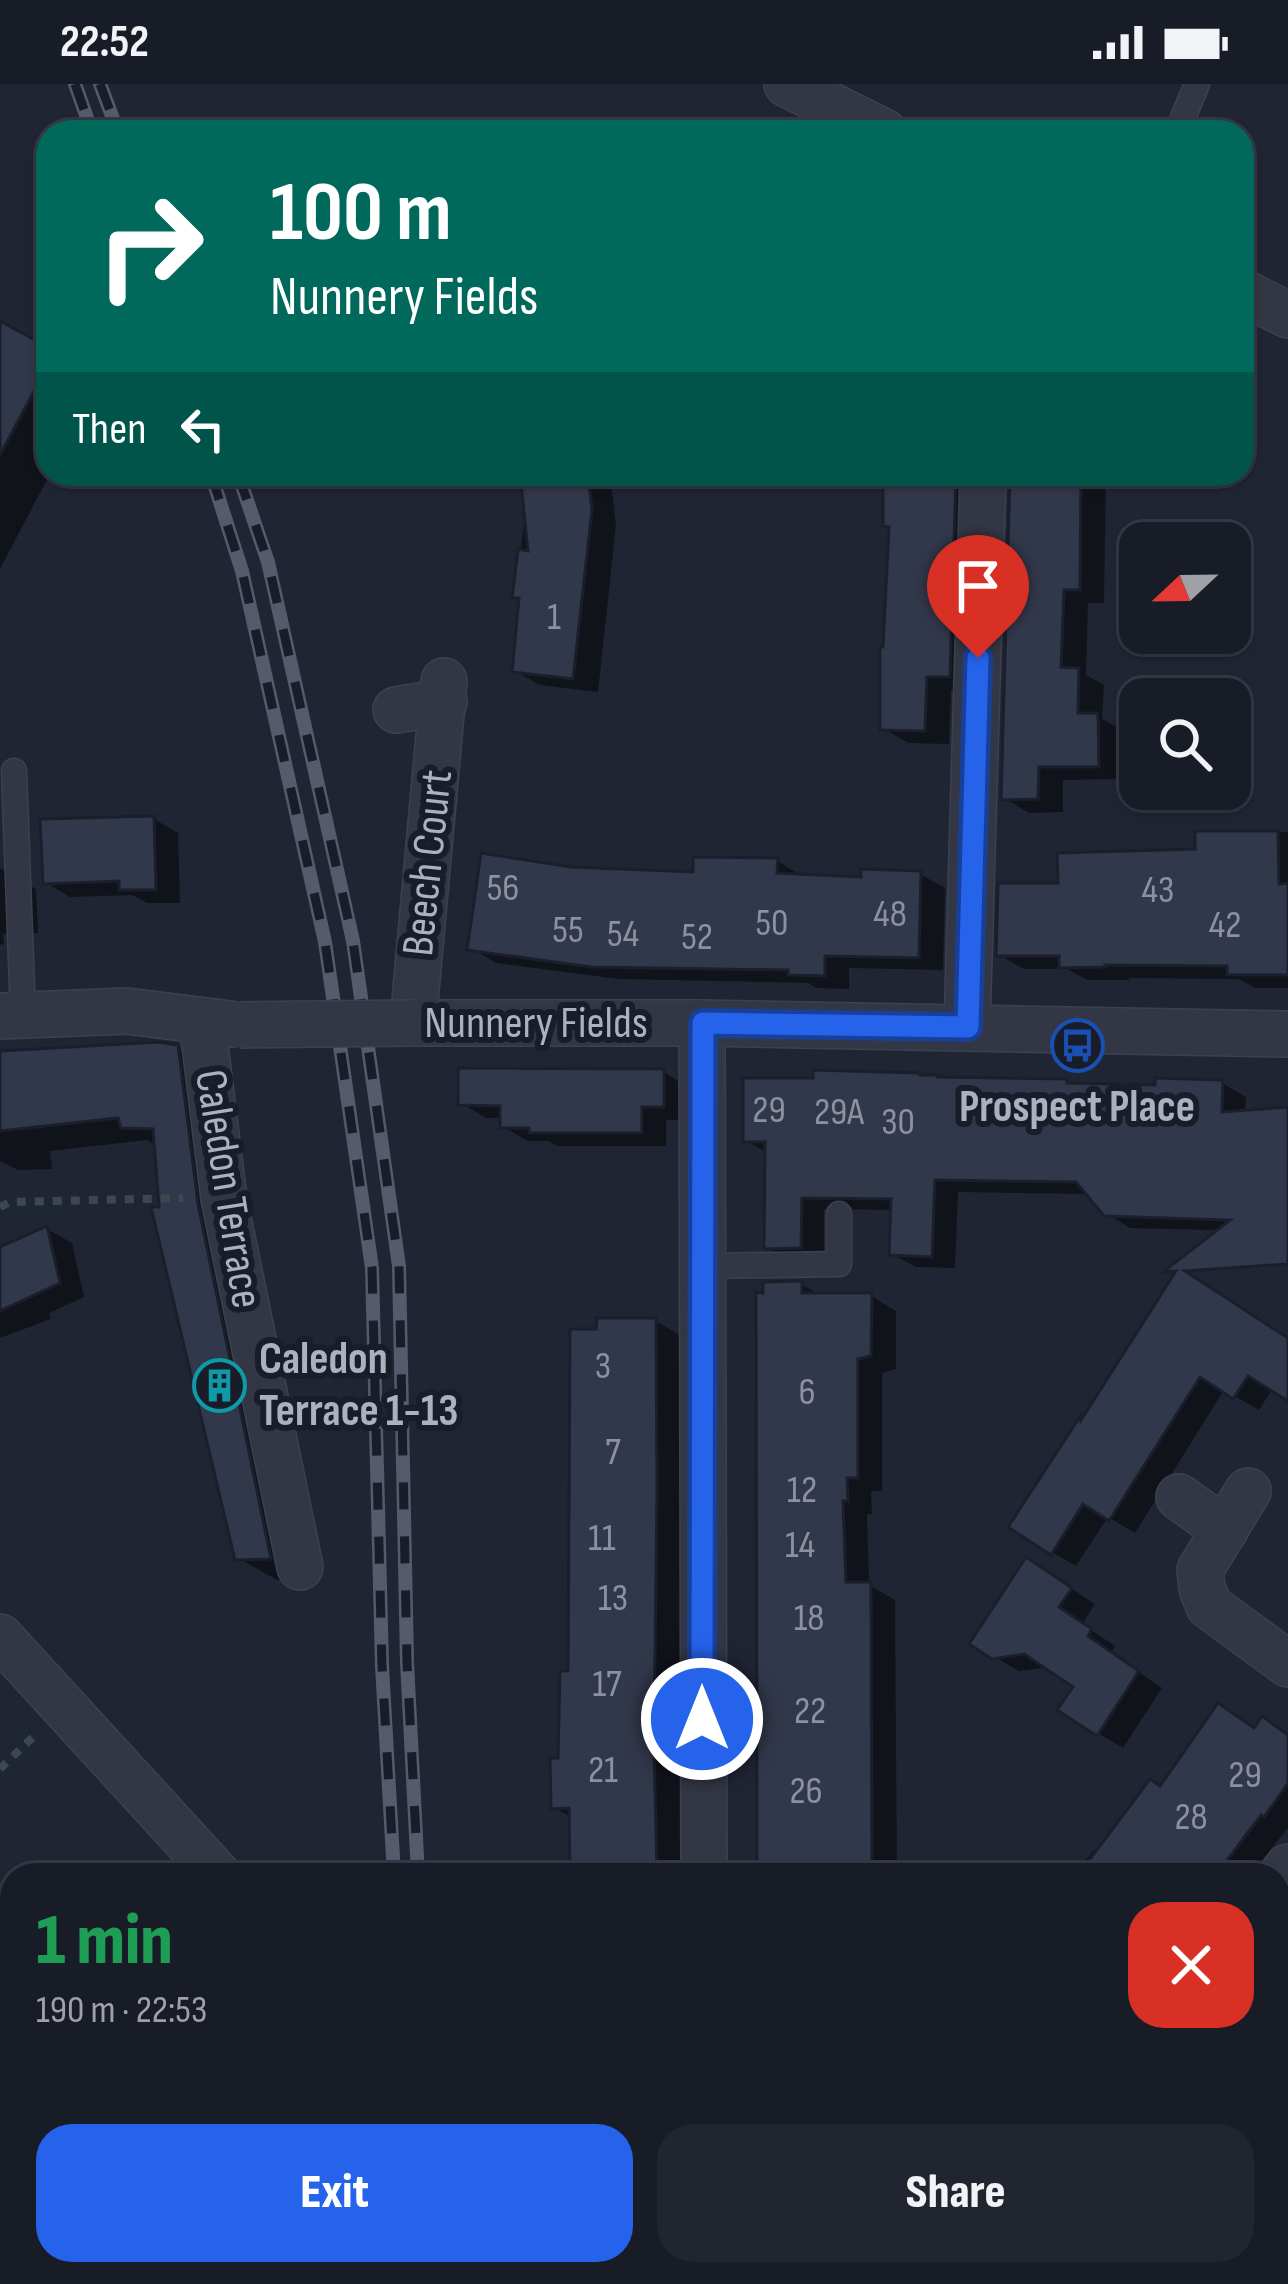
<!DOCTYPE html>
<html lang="en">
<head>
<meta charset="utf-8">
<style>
  :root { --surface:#181c27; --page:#21252f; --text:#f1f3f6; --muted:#9fa1a7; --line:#363a44; --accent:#2563eb }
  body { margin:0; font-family:"Sofia Sans Condensed",sans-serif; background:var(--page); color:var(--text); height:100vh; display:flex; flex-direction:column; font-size:45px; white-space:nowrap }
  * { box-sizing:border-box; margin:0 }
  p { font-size:39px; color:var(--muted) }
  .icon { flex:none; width:66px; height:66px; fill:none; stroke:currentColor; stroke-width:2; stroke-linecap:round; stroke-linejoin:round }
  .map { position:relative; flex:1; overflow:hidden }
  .details { position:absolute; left:0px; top:1779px; width:1290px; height:423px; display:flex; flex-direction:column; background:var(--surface); border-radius:36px 36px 0 0; box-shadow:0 3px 9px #0004,0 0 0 3px var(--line) }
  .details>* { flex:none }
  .banner { position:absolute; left:36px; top:36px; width:1218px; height:366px; border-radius:36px; box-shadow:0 3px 9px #0004,0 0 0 3px var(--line); background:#00695c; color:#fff; overflow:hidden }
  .needle { width:78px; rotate:248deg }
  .controls { position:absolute; left:1119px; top:438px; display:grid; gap:24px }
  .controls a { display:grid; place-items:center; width:132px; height:132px; border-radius:24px; background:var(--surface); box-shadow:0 3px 9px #0004,0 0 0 3px var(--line); font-size:60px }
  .pin { position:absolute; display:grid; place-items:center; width:102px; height:102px; color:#fff; margin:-123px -51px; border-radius:50% 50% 50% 0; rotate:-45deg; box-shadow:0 0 12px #0007 }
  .pin .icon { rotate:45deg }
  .me { position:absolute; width:132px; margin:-66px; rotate:0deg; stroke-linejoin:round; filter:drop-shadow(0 0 9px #0008) }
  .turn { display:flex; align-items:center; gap:42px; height:252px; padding:0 36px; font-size:54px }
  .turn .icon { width:156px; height:156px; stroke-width:2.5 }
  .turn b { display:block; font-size:84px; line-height:102px }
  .then { display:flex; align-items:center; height:114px; padding:0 36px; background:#0003; gap:24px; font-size:45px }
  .round { display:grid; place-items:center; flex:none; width:126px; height:126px; border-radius:36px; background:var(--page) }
  .summary { display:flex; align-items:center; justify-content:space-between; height:204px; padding:0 36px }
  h1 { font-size:72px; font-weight:800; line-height:90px; color:#1e9e55 }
  .cta { display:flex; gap:24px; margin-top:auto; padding:24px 36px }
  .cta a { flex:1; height:138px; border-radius:36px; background:var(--accent); color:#fff; font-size:48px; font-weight:800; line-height:138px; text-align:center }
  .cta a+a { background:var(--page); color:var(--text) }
  .status { display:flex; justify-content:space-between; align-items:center; height:84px; padding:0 60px; background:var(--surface); direction:ltr }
  .status svg { height:33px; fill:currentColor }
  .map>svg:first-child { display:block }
  .shadow { fill:#0007 }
  .building { fill:#32384b; stroke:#1a1f2b; stroke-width:3 }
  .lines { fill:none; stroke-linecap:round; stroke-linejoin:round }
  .service-casing { stroke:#3c414e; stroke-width:27 }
  .minor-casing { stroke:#3c414e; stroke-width:48 }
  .path { stroke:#3a494e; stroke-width:8; stroke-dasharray:9 9; stroke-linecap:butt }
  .service { stroke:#333745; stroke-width:24 }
  .minor { stroke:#333745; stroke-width:45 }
  .rail-casing { stroke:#555a6c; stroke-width:14 }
  .rail { stroke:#181d29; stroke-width:9; stroke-dasharray:27; stroke-linecap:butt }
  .minor-bridge-casing { stroke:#3c414e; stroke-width:48; stroke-linecap:butt }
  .minor-bridge { stroke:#333745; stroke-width:45 }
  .route-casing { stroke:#184099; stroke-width:30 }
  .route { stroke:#2563eb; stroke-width:21 }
  .labels { text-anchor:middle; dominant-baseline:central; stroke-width:12; stroke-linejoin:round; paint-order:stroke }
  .number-label { font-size:39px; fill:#8c91a2 }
  .street-label { font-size:45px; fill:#acb1c2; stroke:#181d29 }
  .poi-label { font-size:45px; font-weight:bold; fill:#acb1c2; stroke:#181d29 }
</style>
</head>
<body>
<div class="status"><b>22:52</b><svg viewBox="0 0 49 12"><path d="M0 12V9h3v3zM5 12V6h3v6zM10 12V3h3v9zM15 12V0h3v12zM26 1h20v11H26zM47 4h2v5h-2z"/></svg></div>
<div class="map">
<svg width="1288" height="2200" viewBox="0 0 1288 2200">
  <rect width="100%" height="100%" fill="#202534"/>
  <!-- shadow -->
  <g class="shadow">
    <path d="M0 240 48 266V390H50L0 485Z"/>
    <path d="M530 390H610L616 441 598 608 540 601 515 587 522 516 515 512Z"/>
    <path d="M887 390H985L974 606H951L949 660 908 659 883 644 892 444Z"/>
    <path d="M1013 390H1106L1104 519H1088L1086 591 1104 601 1102 635 1122 646 1123 695 1063 696V728L1029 729 1004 714Z"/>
    <path d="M154 735 178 749 180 819H147L132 811 70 813 45 798Z"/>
    <path d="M1288 748V904H1255L1239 895 1129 894V896H1087L1067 885H1024L999 871 1061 802 1198 768V750Z"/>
    <path d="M777 777 802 792 864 796 920 790 945 804 943 886 849 884V905L816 904 808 899 618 895 496 879 471 864 570 786 696 791Z"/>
    <path d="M0 784 36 805 38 849 3 850 4 860 0 861Z"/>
    <path d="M177 964 216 986 308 1496H277L238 1474 162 1127 157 1062 147 1056 50 1067 52 1085 18 1086 0 1077V969Z"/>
    <path d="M663 988 688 1003V1036H666V1062H557L549 1057H528L503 1043V1034H486L461 1019Z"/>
    <path d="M923 994 1158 1004 1222 999 1246 1013 1245 1030 1288 1026V1105L1247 1147 1130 1144 1106 1129 1090 1110 958 1108 955 1184 916 1183 892 1170 894 1126 824 1125V1176L790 1177 767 1163 768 1069 746 1057Z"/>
    <path d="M47 1145 72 1159 84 1213 49 1229 51 1235 0 1254V1166Z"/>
    <path d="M801 1200 822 1212H871L896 1227V1285L882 1289V1407H871L872 1430H867L869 1501 895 1516 897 1791H760Z"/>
    <path d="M655 1237 680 1251V1791H573L572 1734 554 1723 571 1590Z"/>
    <path d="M1288 1255V1314L1273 1304 1259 1326 1224 1306 1135 1449 1108 1433 1076 1482 1052 1468 1082 1335Z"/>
    <path d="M1051 1491 1095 1520 1082 1540 1115 1562 1111 1569 1162 1604 1123 1664 1098 1649 1077 1602 1049 1583 1019 1587 993 1572Z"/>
    <path d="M1263 1636 1288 1651V1744L1250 1791H1073L1095 1765 1100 1768 1161 1705 1256 1646Z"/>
    <path d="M1278 2025 1288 2035V2039L1278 2049Z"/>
    <path d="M734 2190H831L840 2200H742Z"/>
    <path d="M1022 2190H1164L1155 2200H1018L1016 2197Z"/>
  </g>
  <!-- building -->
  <g class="building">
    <path d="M0 237 48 263V281L0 371Z"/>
    <path d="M520 390H588L592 426 573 595 512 588 519 514H512L518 465 528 467Z"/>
    <path d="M883 390H956L950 593H927L925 647 880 646V563H883L889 443 883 442Z"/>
    <path d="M1010 390H1081L1080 506H1064L1061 583 1079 584 1078 629H1098L1099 683H1039L1038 715 1001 716Z"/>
    <path d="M154 732 156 806H119V797L43 800 40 735Z"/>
    <path d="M1195 747H1278L1279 800 1288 799V891H1227V882L1105 881V883L1059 884V872H996L998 799H1058L1057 769 1195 765Z"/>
    <path d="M481 769 571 783 693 788V773L778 774 777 789 861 793V785L921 787 919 874 825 872V892L788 891V886L591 883 467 866Z"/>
    <path d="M158 958 178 961 198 1120 271 1475 235 1476 151 1123H159L153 1045 121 1044 118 1034 0 1047V967Z"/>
    <path d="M458 984 664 985V1023H642V1049H529V1044H500V1022L458 1021Z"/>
    <path d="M813 986 920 989V991H937V993L1067 995V999L1155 1001V994L1223 996 1222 1028 1288 1023V1180L1185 1187 1288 1254V1317L1248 1292 1233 1315 1200 1293 1109 1437 1083 1420 1051 1471 1008 1443 1081 1331V1336L1176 1187 1163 1188 1230 1136 1104 1132 1076 1098 935 1096 932 1173 889 1171 891 1115 802 1114 801 1164 764 1165 765 1058H743V994H813Z"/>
    <path d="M47 1142 60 1199 0 1227V1163Z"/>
    <path d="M802 1197V1209H872L871 1272 858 1275V1394H847L848 1417H843L846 1498H871L872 1791H757L756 1208 763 1209V1198Z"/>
    <path d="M597 1234H656L657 1406 654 1660 657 1791H570L569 1724 551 1725 550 1674H558L560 1587H568L570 1245H596Z"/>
    <path d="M1026 1473 1072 1504 1059 1523 1092 1545 1088 1552 1139 1587 1097 1652 1057 1626 1073 1603 1024 1570 992 1575 969 1560Z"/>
    <path d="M1218 1619 1254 1644 1262 1632 1288 1651V1699L1264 1733 1261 1731 1216 1791H1078L1150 1695 1160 1702Z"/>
  </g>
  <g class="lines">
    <defs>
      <g id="service">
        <path d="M1177 48 1197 0"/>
        <path d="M14 687 23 931"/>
        <path d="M704 1182 839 1180V1130"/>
      </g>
      <g id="minor">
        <path d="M787 0 884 48"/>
        <path d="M1242 208 1288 231"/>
        <path d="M444 597 413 939H702L1288 950"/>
        <path d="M396 626 444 618"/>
        <path d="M0 932 127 927 230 940"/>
        <path d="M202 938 224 1115 300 1483"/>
        <path d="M702 939 704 1791"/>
        <path d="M967 943 983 390"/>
        <path d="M1248 1407 1200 1486 1202 1504 1209 1522 1288 1580"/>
        <path d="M1179 1413 1225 1446"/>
        <path d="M0 1553 218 1791"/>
        <path d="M1278 1797 1288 1783"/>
        <path d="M1278 1942 1288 1952"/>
        <path d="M914 2200 922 2190"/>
      </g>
    </defs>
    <!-- service casing -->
    <use href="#service" class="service-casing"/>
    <!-- minor casing -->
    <use href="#minor" class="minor-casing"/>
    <!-- path -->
    <g class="path">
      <path d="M0 1123 10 1118 183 1114"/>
      <path d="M0 1685 33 1653"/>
      <path d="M331 2200 332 2190"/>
    </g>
    <!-- service -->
    <use href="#service" class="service"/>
    <!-- minor -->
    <use href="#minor" class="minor"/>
    <defs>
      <g id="rail">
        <path d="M75 0 92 48"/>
        <path d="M100 0 118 48"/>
        <path d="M211 390 242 487 325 858 372 1184 382 1582 394 1791"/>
        <path d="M238 390 268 478 353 857 399 1182 407 1578 418 1791"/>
        <path d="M411 2190V2200"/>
        <path d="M435 2190 436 2200"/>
      </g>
    </defs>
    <!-- rail casing -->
    <use href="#rail" class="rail-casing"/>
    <!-- rail -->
    <use href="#rail" class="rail"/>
    <defs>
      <path id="minor-bridge" d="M240 941 413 939"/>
    </defs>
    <!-- minor-bridge casing -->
    <use href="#minor-bridge" class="minor-bridge-casing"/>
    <!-- minor-bridge -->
    <use href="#minor-bridge" class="minor-bridge"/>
  </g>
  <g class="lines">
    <defs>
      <path id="route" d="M702 1635 703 939 968 943 978 574"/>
    </defs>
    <!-- route casing -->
    <use href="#route" class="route-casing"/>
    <!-- route -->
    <use href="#route" class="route"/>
  </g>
  <!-- icons -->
  <defs>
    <symbol id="bus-ring" viewBox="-11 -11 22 22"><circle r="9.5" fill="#181d29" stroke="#1a4fb4" stroke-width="1.5"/><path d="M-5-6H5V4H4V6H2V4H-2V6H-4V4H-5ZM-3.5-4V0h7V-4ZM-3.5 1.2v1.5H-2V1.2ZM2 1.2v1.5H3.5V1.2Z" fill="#1a4fb4"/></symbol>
    <symbol id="building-ring" viewBox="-11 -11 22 22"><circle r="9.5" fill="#181d29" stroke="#0f9aa8" stroke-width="1.5"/><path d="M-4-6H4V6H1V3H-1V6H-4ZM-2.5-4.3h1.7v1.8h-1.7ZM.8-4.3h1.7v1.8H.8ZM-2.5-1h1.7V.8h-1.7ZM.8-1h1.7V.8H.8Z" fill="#0f9aa8"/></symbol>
  </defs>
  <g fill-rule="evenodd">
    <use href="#bus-ring" x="1048" y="932" width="59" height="59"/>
    <use href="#building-ring" x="190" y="1272" width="59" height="59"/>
  </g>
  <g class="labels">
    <!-- number labels -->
    <g class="number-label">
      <text x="554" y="533">1</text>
      <text x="503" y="804">56</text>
      <text x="1158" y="806">43</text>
      <text x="890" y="830">48</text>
      <text x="772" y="839">50</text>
      <text x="1225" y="841">42</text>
      <text x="568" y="846">55</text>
      <text x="623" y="850">54</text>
      <text x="697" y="853">52</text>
      <text x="769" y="1026">29</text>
      <text x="839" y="1028">29A</text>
      <text x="898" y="1038">30</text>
      <text x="603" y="1282">3</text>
      <text x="807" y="1308">6</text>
      <text x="613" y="1368">7</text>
      <text x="802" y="1406">12</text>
      <text x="602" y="1454">11</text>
      <text x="800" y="1461">14</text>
      <text x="613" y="1514">13</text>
      <text x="809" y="1534">18</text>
      <text x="607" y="1600">17</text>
      <text x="810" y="1627">22</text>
      <text x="603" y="1686">21</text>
      <text x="1245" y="1691">29</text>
      <text x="806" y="1707">26</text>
      <text x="1191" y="1733">28</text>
    </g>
    <!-- street labels -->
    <g class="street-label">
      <text transform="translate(428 779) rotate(-84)">Beech Court</text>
      <text x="536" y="939">Nunnery Fields</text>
      <text transform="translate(228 1105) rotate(81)">Caledon Terrace</text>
    </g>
    <!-- poi labels -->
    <g class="poi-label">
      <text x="1077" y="1023">Prospect Place</text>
      <text x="259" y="1275" text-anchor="start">Caledon<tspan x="259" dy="52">Terrace 1-13</tspan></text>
    </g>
  </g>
</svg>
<div class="controls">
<a><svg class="needle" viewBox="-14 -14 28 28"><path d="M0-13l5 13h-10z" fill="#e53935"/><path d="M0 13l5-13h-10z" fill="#9fa1a7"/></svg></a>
<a><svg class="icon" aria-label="search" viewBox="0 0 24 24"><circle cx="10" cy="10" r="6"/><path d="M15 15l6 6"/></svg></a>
</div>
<div class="pin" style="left:978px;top:574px;background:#d93025"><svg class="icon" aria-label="arrive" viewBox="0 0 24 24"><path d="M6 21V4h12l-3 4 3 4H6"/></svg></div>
<svg class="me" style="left:702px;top:1635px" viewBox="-20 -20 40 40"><circle r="17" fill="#2563eb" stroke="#fff" stroke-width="3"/><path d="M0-11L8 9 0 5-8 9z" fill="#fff"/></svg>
<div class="banner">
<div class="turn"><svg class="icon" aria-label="right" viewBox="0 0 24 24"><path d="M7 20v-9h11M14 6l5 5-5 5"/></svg><div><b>100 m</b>Nunnery Fields</div></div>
<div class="then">Then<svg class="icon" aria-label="left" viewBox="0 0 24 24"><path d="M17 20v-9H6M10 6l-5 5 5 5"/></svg></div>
</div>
<section class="details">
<div class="summary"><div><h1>1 min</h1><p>190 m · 22:53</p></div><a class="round" style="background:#d93025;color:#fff"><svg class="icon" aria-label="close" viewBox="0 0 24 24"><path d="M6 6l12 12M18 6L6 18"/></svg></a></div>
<div class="cta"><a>Exit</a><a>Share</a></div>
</section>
</div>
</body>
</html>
